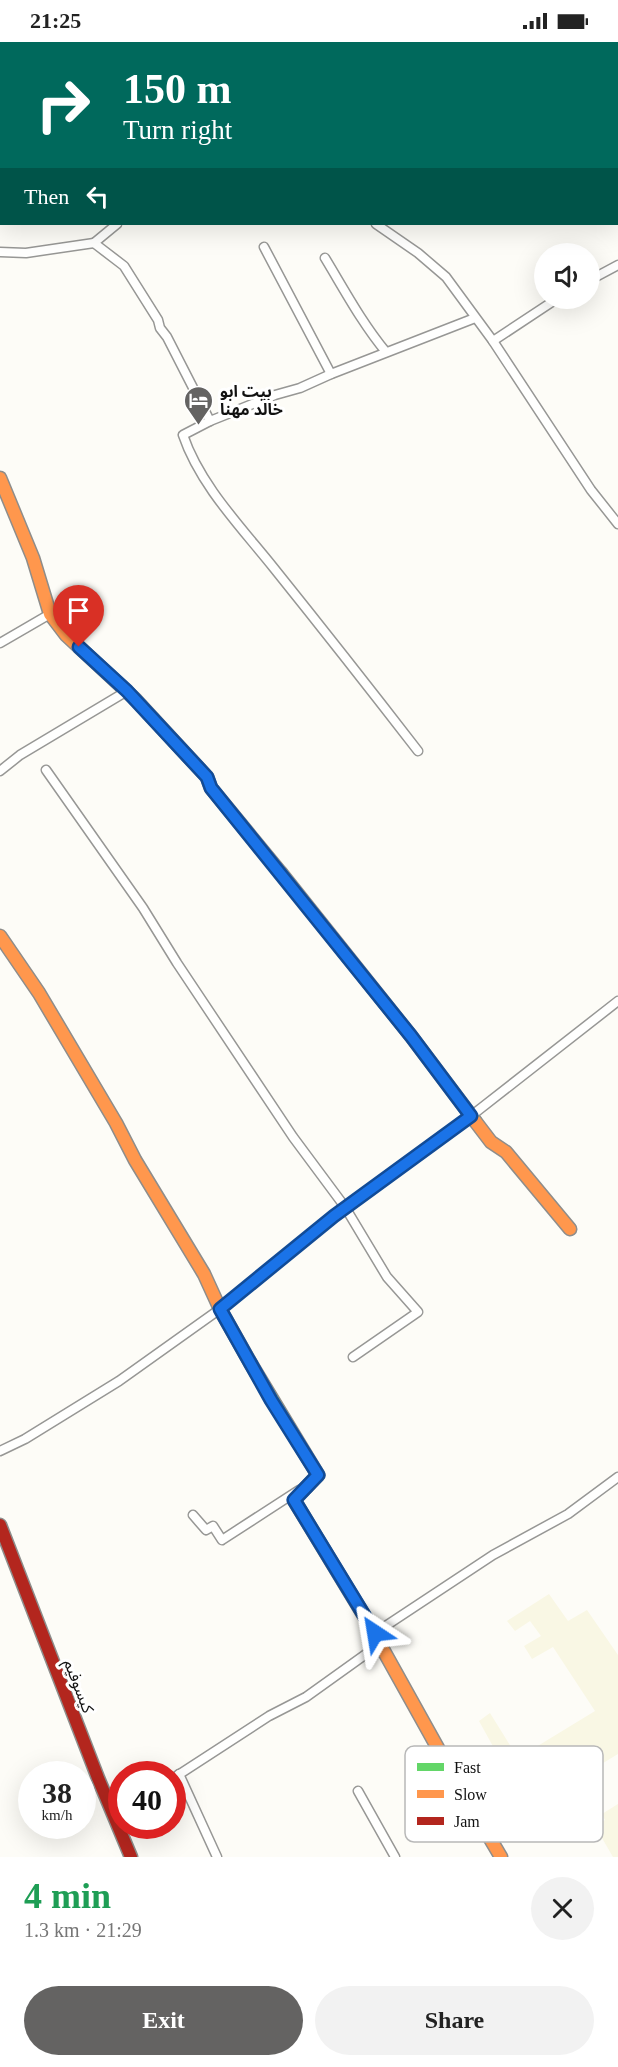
<!DOCTYPE html>
<html lang="en">
<head>
<meta charset="utf-8">
<style>
  :root { --surface:#fff; --page:#f2f2f2; --text:#222; --muted:#767676; --accent:#646362 }
  body { margin:0; font-family:"Times New Roman","Noto Sans Arabic",serif; background:var(--page); color:var(--text); height:100vh; display:flex; flex-direction:column; font-size:22px; white-space:nowrap }
  * { box-sizing:border-box; margin:0 }
  p { font-size:20px; color:var(--muted) }
  .icon { flex:none; width:33px; height:33px; fill:none; stroke:currentColor; stroke-width:2; stroke-linecap:round; stroke-linejoin:round }
  .map { position:relative; height:1815px; overflow:hidden }
  .details { display:flex; flex-direction:column; background:var(--surface); flex:1 }
  .details>* { flex:none }
  .hud { position:absolute; left:0px; top:0px; width:618px; height:183px; box-shadow:0 6px 24px #0002; background:#00695c; color:#fff; overflow:hidden }
  .tools { position:absolute; left:534px; top:201px; display:grid; gap:12px }
  .tools a { display:grid; place-items:center; width:66px; height:66px; border-radius:50%; background:var(--surface); box-shadow:0 6px 24px #0002; font-size:30px }
  .speed { position:absolute; left:18px; top:1719px; display:flex; gap:12px; font-size:30px; font-weight:700; text-align:center }
  .speed>* { display:grid; place-content:center; width:78px; height:78px; border-radius:50%; background:var(--surface); box-shadow:0 6px 24px #0002; line-height:1 }
  .speed small { font-size:15px; font-weight:400 }
  .speed .limit { border:9px solid #d22; background:#fff; color:#111 }
  .pin { position:absolute; display:grid; place-items:center; width:51px; height:51px; color:#fff; margin:-62px -26px; border-radius:50% 50% 50% 0; rotate:-45deg; box-shadow:0 0 6px #0007 }
  .pin .icon { rotate:45deg }
  .me { position:absolute; width:66px; margin:-33px; rotate:327deg; stroke-linejoin:round; filter:drop-shadow(0 0 4px #0008) }
  .turn { display:flex; align-items:center; gap:21px; height:126px; padding:0 24px; font-size:27px }
  .turn .icon { width:78px; height:78px; stroke-width:2.5 }
  .turn b { display:block; font-size:42px; line-height:51px }
  .then { display:flex; align-items:center; height:57px; padding:0 24px; background:#0003; gap:12px; font-size:22px }
  .round { display:grid; place-items:center; flex:none; width:63px; height:63px; border-radius:32px; background:var(--page) }
  .overview { display:flex; align-items:center; justify-content:space-between; height:102px; padding:0 24px }
  h1 { font-size:36px; font-weight:800; line-height:45px; color:#1e9e55 }
  .button { display:flex; gap:12px; margin-top:auto; padding:12px 24px }
  .button a { flex:1; height:69px; border-radius:36px; background:var(--accent); color:#fff; font-size:24px; font-weight:800; line-height:69px; text-align:center }
  .button a+a { background:var(--page); color:var(--text) }
  .status { display:flex; justify-content:space-between; align-items:center; height:42px; padding:0 30px; background:var(--surface); direction:ltr }
  .status svg { height:16px; fill:currentColor }
  .map>svg:first-child { display:block }
  .farmland { fill:#f9f7e4 }
  .lines { fill:none; stroke-linecap:round; stroke-linejoin:round }
  .street-casing { stroke:#979795; stroke-width:11 }
  .fast-casing { stroke:#8e8d8b; stroke-width:15 }
  .slow-casing { stroke:#8e8d8b; stroke-width:15 }
  .jam-casing { stroke:#8e8d8b; stroke-width:15 }
  .street { stroke:#fffffe; stroke-width:8 }
  .fast { stroke:#63d668; stroke-width:12 }
  .slow { stroke:#ff974d; stroke-width:12 }
  .jam { stroke:#b3261e; stroke-width:12 }
  .route-casing { stroke:#114b97; stroke-width:15 }
  .route { stroke:#1a73e8; stroke-width:10 }
  .labels { text-anchor:middle; dominant-baseline:central; stroke-width:6; stroke-linejoin:round; paint-order:stroke }
  .poi-label { font-size:16px; font-weight:bold; fill:#111; stroke:#fff; text-anchor:start }
  .street-label { font-size:16px; fill:#111; stroke:#fff }
  .key { fill:#fff; stroke:#b8b8b8; stroke-width:1.5 }
  .key-label { font-size:16px; fill:#111 }
</style>
</head>
<body>
<div class="status"><b>21:25</b><svg viewBox="0 0 49 12"><path d="M0 12V9h3v3zM5 12V6h3v6zM10 12V3h3v9zM15 12V0h3v12zM26 1h20v11H26zM47 4h2v5h-2z"/></svg></div>
<div class="map">
<svg width="618" height="1815" viewBox="0 0 618 1815">
  <rect width="100%" height="100%" fill="#fdfcf7"/>
  <!-- farmland -->
  <g class="farmland">
    <path d="M549 1552 568 1579 587 1568 618 1613V1712L493 1788 458 1728 495 1708 479 1679 490 1671 518 1716 595 1669 553 1605 532 1617 524 1604 541 1594 530 1579 515 1589 507 1579Z"/>
    <path d="M618 1762V1815H613L595 1784 605 1778 602 1772Z"/>
  </g>
  <g class="lines">
    <defs>
      <g id="street">
        <path d="M154 0V2"/>
        <path d="M319 0V2"/>
        <path d="M616 25H618"/>
        <path d="M0 103H2"/>
        <path d="M117 182 94 201 124 224 158 278 160 286 167 295 210 379"/>
        <path d="M376 182 418 211 446 235 493 299 591 448 618 482"/>
        <path d="M264 205 331 332"/>
        <path d="M0 210 26 211 94 201"/>
        <path d="M325 216C345 249 362 281 386 310"/>
        <path d="M590 238 618 223"/>
        <path d="M493 299 558 256"/>
        <path d="M0 601 50 572"/>
        <path d="M418 709C370 647 322 586 273 525 241 485 200 443 183 393L210 379 275 353 300 346 331 332 475 276"/>
        <path d="M46 728 143 866 177 921 293 1095 345 1165 387 1235 418 1270 353 1315"/>
        <path d="M0 729 20 713 127 649"/>
        <path d="M0 1409 25 1397 119 1339 220 1267 334 1174 471 1074 618 959"/>
        <path d="M193 1473 206 1488 213 1484 222 1498 299 1448"/>
        <path d="M375 1591 493 1513 568 1472 618 1435"/>
        <path d="M179 1732 217 1815"/>
        <path d="M172 1737 269 1674 306 1655 380 1602"/>
        <path d="M358 1749 395 1815"/>
      </g>
      <g id="fast">
        <path d="M281 831 411 994 475 1079"/>
        <path d="M251 1322 318 1433 294 1458 366 1577"/>
      </g>
      <g id="slow">
        <path d="M0 436 33 516 50 572 66 593 136 658 207 735 211 746 281 831"/>
        <path d="M0 894 39 951 116 1081 135 1118 204 1232 220 1267 251 1322"/>
        <path d="M475 1079 491 1100 506 1110 570 1187"/>
        <path d="M366 1577 455 1737 501 1815"/>
      </g>
      <path id="jam" d="M0 1483 98 1736 131 1815"/>
    </defs>
    <!-- street casing -->
    <use href="#street" class="street-casing"/>
    <!-- fast casing -->
    <use href="#fast" class="fast-casing"/>
    <!-- slow casing -->
    <use href="#slow" class="slow-casing"/>
    <!-- jam casing -->
    <use href="#jam" class="jam-casing"/>
    <!-- street -->
    <use href="#street" class="street"/>
    <!-- fast -->
    <use href="#fast" class="fast"/>
    <!-- slow -->
    <use href="#slow" class="slow"/>
    <!-- jam -->
    <use href="#jam" class="jam"/>
  </g>
  <g class="lines">
    <defs>
      <path id="route" d="M79 605 127 649 207 735 211 746 411 994 471 1074 334 1174 220 1267 271 1358 318 1433 294 1458 375 1591"/>
    </defs>
    <!-- route casing -->
    <use href="#route" class="route-casing"/>
    <!-- route -->
    <use href="#route" class="route"/>
  </g>
  <!-- icons -->
  <defs>
    <symbol id="hotel-pin" viewBox="-11 -11 22 30"><path d="M0 17L-7.5 6A9.5 9.5 0 1 1 7.5 6Z" fill="#646362" stroke="#fff"/><path d="M-6-4.5h1.5V1H6V5H4.5V3h-9V5H-6ZM-4 0a1.8 1.8 0 1 1 3.6 0ZM.5 0V-2.5h3Q6-2.5 6 0Z" fill="#fff"/></symbol>
  </defs>
  <g fill-rule="evenodd">
    <use href="#hotel-pin" x="182" y="342" width="33" height="45"/>
  </g>
  <g class="labels">
    <!-- poi labels -->
    <g class="poi-label">
      <text x="220" y="349">بيت ابو<tspan x="220" dy="18">خالد مهنا</tspan></text>
    </g>
    <!-- street labels -->
    <g class="street-label">
      <text transform="translate(79 1644) rotate(69)">كيسوفيم</text>
    </g>
  </g>
  <!-- legend -->
  <rect x="405" y="1704" width="198" height="96" rx="9" class="key"/>
  <rect x="417" y="1721" width="27" height="8" fill="#63d668"/>
  <rect x="417" y="1748" width="27" height="8" fill="#ff974d"/>
  <rect x="417" y="1775" width="27" height="8" fill="#b3261e"/>
  <g class="key-label">
    <text x="454" y="1731">Fast</text>
    <text x="454" y="1758">Slow</text>
    <text x="454" y="1785">Jam</text>
  </g>
</svg>
<div class="tools">
<a><svg class="icon" aria-label="sound" viewBox="0 0 24 24"><path d="M4 9h4l5-4v14l-5-4H4zM17 9q2 3 0 6"/></svg></a>
</div>
<div class="speed"><div>38<small>km/h</small></div><div class="limit">40</div></div>
<div class="pin" style="left:79px;top:605px;background:#d93025"><svg class="icon" aria-label="arrive" viewBox="0 0 24 24"><path d="M6 21V4h12l-3 4 3 4H6"/></svg></div>
<svg class="me" style="left:375px;top:1591px" viewBox="-20 -20 40 40"><path d="M0-17L14 15 0 8-14 15z" fill="#1a73e8" stroke="#fff" stroke-width="4"/></svg>
<div class="hud">
<div class="turn"><svg class="icon" aria-label="right" viewBox="0 0 24 24"><path d="M7 20v-9h11M14 6l5 5-5 5"/></svg><div><b>150 m</b>Turn right</div></div>
<div class="then">Then<svg class="icon" aria-label="left" viewBox="0 0 24 24"><path d="M17 20v-9H6M10 6l-5 5 5 5"/></svg></div>
</div>
</div>
<section class="details">
<div class="overview"><div><h1>4 min</h1><p>1.3 km · 21:29</p></div><a class="round"><svg class="icon" aria-label="close" viewBox="0 0 24 24"><path d="M6 6l12 12M18 6L6 18"/></svg></a></div>
<div class="button"><a>Exit</a><a>Share</a></div>
</section>
</body>
</html>
